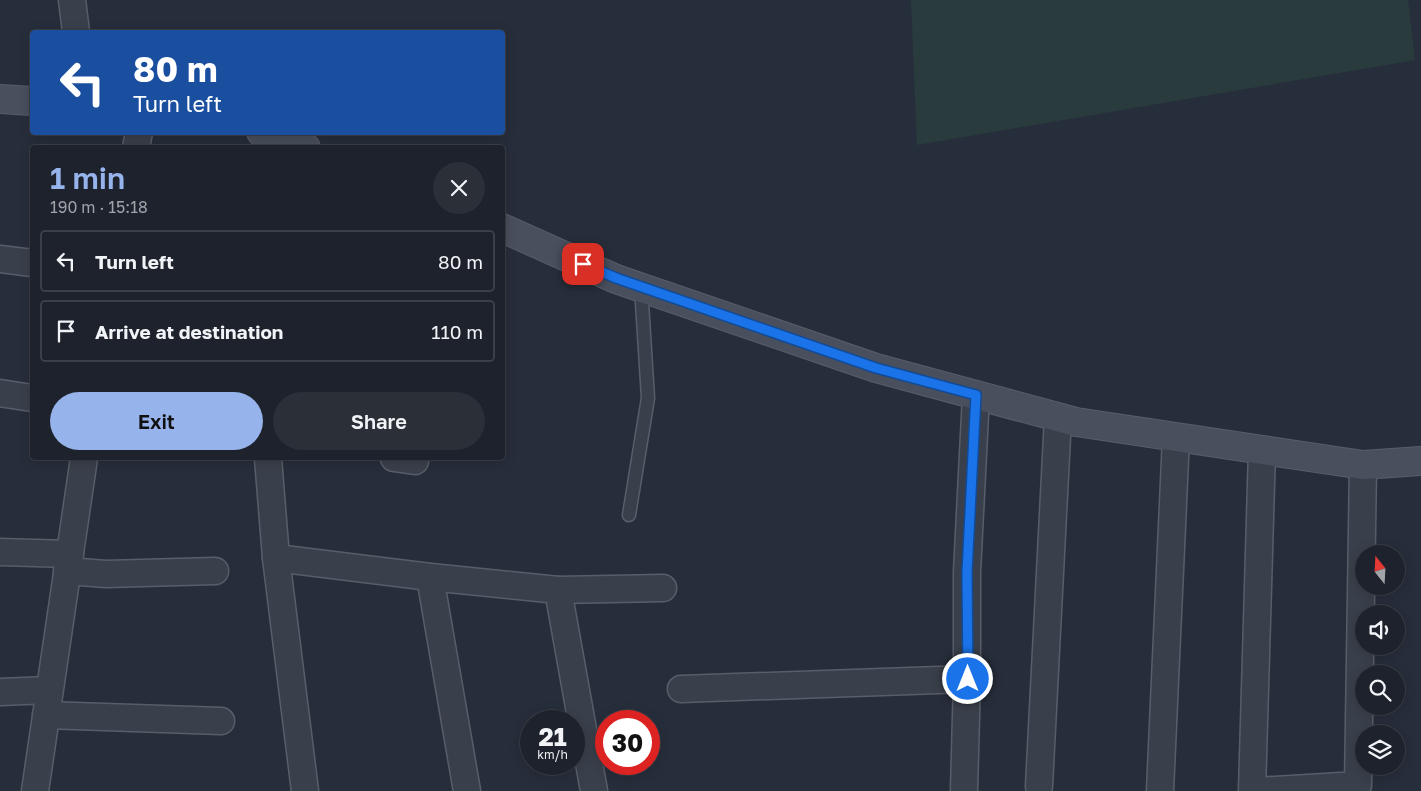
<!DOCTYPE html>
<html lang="en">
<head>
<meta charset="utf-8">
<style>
  :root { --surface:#1d222c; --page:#2a2f38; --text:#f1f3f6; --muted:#a0a4a9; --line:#3b3f48; --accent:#96b3eb }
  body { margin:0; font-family:"Golos Text",sans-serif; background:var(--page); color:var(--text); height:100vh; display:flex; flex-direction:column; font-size:19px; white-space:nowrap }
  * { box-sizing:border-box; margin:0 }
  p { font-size:16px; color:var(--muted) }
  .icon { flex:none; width:28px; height:28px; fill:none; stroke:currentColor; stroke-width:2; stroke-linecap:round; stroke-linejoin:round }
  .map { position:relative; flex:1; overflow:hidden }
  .panel { position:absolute; left:30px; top:145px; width:475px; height:315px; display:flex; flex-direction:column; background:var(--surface); border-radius:5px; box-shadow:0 2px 12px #0003,0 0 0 1px var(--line) }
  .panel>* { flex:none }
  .hud { position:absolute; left:30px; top:30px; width:475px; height:105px; border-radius:5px; box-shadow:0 2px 12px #0003,0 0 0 1px var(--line); background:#1a4fa0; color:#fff; overflow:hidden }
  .needle { width:32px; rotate:342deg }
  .buttons { position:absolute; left:1355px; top:545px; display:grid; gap:10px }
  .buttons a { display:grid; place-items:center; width:50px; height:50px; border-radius:50%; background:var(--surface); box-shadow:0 2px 12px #0003,0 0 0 1px var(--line); font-size:25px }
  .speed { position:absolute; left:520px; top:710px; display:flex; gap:10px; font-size:25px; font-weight:700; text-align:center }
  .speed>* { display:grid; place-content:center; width:65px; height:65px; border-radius:50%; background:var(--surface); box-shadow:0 2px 12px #0003,0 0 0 1px var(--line); line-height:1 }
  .speed small { font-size:12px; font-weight:400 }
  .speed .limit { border:8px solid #d22; background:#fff; color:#111 }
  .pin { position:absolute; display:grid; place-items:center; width:42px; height:42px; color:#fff; margin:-21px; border-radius:10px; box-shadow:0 2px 8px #0006 }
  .me { position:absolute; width:55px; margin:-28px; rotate:0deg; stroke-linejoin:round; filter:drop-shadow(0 0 4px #0008) }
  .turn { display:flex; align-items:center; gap:18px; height:105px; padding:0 20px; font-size:22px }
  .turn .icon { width:65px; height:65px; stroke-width:2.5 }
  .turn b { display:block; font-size:35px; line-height:42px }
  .round { display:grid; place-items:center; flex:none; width:52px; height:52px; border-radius:26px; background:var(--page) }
  .head { display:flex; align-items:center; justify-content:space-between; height:85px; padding:0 20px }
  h1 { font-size:30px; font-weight:600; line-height:38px; color:var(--accent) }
  .button { display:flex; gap:10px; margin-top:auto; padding:10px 20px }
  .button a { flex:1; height:58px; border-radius:30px; background:var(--accent); color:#111; font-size:20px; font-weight:600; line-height:58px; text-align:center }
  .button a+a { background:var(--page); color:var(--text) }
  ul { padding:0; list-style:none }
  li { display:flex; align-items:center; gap:15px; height:62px; margin:0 10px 8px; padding:0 10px; border:2px solid var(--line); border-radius:5px }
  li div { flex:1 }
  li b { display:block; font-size:19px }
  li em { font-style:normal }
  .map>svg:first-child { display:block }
  .green { fill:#293b3d }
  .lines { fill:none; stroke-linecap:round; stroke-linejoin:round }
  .lane-casing { stroke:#585e69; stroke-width:15 }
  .street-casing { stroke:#585e69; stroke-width:29 }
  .secondary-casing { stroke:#585e69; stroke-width:30 }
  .lane { stroke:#3a404b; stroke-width:12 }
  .street { stroke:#3a404b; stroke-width:26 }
  .secondary { stroke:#494f5d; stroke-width:28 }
  .route-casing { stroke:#114b97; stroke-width:12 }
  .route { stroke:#1a73e8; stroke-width:9 }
</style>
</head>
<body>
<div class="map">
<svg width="1421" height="791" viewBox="0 0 1421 791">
  <rect width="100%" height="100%" fill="#272e3b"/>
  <!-- green -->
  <path class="green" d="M911 0H1408L1415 60 917 145Z"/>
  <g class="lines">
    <defs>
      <path id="lane" d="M629 515 648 398 641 287"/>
      <g id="street">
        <path d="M72 0 76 32"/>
        <path d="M136 148 139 132"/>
        <path d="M0 259 32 263"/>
        <path d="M0 393 32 398"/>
        <path d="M268 458 276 558 305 791"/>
        <path d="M394 458 415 461"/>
        <path d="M0 552 70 554"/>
        <path d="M276 558 430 577 558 590 594 791"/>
        <path d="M67 571 106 574 215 571"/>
        <path d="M430 577 467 791"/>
        <path d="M558 590 663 588"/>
        <path d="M681 689 967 679"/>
        <path d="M0 692 49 690"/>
        <path d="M46 715 221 721"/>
        <path d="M1039 786 1058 417"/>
        <path d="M35 791 84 458"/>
        <path d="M964 791 967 679V572L976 395"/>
        <path d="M1160 791 1176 437"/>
        <path d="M1252 791 1262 450"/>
        <path d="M1256 791 1358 785 1363 465"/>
      </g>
      <g id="secondary">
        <path d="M0 99 32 101"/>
        <path d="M261 132 306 148"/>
        <path d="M502 228 616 279 876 368 1076 422 1363 465 1421 461"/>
      </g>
    </defs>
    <!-- lane casing -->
    <use href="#lane" class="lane-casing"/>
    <!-- street casing -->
    <use href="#street" class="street-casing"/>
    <!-- secondary casing -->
    <use href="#secondary" class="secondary-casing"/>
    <!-- lane -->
    <use href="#lane" class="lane"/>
    <!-- street -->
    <use href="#street" class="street"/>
    <!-- secondary -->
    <use href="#secondary" class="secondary"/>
  </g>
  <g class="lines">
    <defs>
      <path id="route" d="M583 264 616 278 876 368 976 395 967 572 968 679"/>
    </defs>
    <!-- route casing -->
    <use href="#route" class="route-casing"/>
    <!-- route -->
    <use href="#route" class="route"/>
  </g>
</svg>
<div class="buttons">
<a><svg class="needle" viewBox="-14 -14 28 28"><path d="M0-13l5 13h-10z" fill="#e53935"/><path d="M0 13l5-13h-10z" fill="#a0a4a9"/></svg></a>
<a><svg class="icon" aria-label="sound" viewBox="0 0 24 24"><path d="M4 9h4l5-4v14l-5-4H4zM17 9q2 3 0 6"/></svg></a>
<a><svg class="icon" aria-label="search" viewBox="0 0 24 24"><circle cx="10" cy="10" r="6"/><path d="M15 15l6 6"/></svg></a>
<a><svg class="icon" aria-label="layers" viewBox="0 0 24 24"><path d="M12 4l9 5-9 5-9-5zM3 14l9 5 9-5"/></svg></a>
</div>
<div class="speed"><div>21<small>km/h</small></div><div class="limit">30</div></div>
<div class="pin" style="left:583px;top:264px;background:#d93025"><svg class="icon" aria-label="arrive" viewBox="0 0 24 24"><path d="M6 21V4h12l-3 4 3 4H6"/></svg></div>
<svg class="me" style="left:968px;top:679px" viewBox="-20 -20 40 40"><circle r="17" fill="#1a73e8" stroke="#fff" stroke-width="3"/><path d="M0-11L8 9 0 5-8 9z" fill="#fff"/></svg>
<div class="hud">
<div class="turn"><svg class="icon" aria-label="left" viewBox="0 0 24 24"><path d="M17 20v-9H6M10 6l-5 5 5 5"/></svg><div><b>80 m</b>Turn left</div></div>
</div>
<section class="panel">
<div class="head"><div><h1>1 min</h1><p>190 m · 15:18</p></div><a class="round"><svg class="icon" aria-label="close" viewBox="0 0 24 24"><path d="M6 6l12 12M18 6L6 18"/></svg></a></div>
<ul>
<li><svg class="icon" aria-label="left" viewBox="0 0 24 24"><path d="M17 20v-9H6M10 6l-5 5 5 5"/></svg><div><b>Turn left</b></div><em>80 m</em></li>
<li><svg class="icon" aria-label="arrive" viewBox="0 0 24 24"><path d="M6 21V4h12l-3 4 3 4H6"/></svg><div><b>Arrive at destination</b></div><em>110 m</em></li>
</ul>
<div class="button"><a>Exit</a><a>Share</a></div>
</section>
</div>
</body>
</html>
